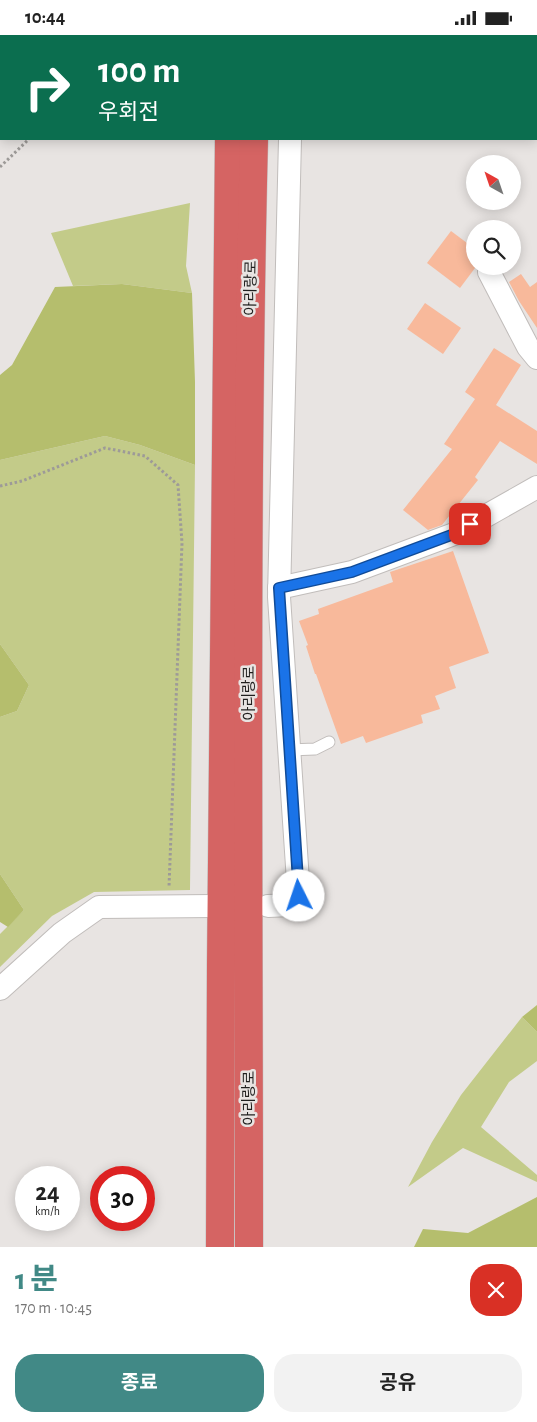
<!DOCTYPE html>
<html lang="ko">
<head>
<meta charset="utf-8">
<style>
  :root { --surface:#fff; --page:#f2f2f2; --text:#222; --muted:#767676; --accent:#418986 }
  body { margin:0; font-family:"Alegreya Sans","Noto Sans KR",sans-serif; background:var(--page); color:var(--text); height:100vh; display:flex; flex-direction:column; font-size:19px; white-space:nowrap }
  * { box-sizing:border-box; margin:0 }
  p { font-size:16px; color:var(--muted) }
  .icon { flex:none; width:28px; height:28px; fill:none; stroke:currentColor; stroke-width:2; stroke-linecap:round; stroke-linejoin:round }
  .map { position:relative; height:1212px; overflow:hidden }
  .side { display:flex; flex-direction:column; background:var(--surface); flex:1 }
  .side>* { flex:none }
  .top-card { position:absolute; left:0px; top:0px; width:538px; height:105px; box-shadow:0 2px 12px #0003; background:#0b6e4f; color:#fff; overflow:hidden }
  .needle { width:32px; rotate:320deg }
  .tools { position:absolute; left:466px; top:120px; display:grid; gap:10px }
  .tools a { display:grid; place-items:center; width:55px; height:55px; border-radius:50%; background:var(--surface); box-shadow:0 2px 12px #0003; font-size:25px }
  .speed { position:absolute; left:15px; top:1131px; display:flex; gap:10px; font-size:25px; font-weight:700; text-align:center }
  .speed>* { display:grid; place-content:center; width:65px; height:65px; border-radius:50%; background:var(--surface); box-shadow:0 2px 12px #0003; line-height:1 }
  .speed small { font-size:12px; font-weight:400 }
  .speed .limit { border:8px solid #d22; background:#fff; color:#111 }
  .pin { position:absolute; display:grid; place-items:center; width:42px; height:42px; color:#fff; margin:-21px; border-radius:10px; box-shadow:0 2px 8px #0006 }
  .me { position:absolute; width:55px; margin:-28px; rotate:356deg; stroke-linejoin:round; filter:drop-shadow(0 0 4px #0008) }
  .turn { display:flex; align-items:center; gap:18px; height:105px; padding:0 15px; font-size:22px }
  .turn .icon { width:65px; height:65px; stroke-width:2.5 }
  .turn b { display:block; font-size:35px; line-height:42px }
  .round { display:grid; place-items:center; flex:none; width:52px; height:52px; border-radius:20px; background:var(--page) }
  .overview { display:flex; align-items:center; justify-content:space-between; height:85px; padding:0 15px }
  h1 { font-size:30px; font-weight:700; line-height:38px; color:var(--accent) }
  .action { display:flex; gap:10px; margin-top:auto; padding:10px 15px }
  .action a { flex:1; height:58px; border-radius:20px; background:var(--accent); color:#fff; font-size:20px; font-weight:700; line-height:58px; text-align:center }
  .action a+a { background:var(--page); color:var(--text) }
  .status { display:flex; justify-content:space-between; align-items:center; height:35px; padding:0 25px; background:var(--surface); direction:ltr }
  .status svg { height:14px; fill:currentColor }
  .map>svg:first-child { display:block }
  .green { fill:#c3cb89 }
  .forest { fill:#b5be6d }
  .building { fill:#f8b99b }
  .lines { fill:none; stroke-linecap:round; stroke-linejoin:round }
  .lane-casing { stroke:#c1bdbb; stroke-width:13 }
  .street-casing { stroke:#c1bdbb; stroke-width:24 }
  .highway-casing { stroke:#c1c0c0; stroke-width:29 }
  .path { stroke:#9d9a98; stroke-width:3; stroke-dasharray:2.5 2.5; stroke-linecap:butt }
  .lane { stroke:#fff; stroke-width:11 }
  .street { stroke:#fff; stroke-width:22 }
  .highway { stroke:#d56463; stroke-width:28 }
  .route-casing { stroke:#114b97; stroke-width:12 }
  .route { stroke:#1a73e8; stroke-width:9 }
  .labels { text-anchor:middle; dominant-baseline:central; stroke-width:5; stroke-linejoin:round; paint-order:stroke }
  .street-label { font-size:15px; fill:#201f1e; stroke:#e8e4e2 }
</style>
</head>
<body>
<div class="status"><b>10:44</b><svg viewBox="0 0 49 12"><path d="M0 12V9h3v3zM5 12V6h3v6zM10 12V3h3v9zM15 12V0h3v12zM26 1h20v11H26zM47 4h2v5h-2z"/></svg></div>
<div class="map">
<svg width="537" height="1212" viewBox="0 0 537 1212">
  <rect width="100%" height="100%" fill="#e8e4e2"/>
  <!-- green -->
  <g class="green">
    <path d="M190 168 186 231 192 258 122 249 73 251 51 198Z"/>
    <path d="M105 401 140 410 195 430 190 855 94 857 52 881 0 932V899L24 875 0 839V682L17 676 29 650 0 609V425Z"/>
    <path d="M522 982 537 997V1026L509 1047 481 1092 537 1140V1147L463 1113 408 1152 432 1107 461 1060Z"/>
  </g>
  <!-- forest -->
  <g class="forest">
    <path d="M122 249 192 258 195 347V430L140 410 105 401 0 425V340L12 330 55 252Z"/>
    <path d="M0 609 29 650 17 676 0 682Z"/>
    <path d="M0 839 24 875 8 892 0 887Z"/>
    <path d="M537 970V997L522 982Z"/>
    <path d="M537 1162V1212H414L423 1194 468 1198Z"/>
  </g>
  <!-- building -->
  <g class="building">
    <path d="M451 196 475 214V233L460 253 427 228Z"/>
    <path d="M521 239 530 252 537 247V293L519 266 509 247Z"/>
    <path d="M425 268 461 293 443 319 407 294Z"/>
    <path d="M494 313 521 330 496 370 537 396V429L500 406 475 442 478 445 442 490 428 495 403 475 452 414 444 409 475 364 465 357Z"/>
    <path d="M453 516 489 618 449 632 456 653 435 661 440 674 421 680 423 688 366 708 363 701 341 709 316 639H315L306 611 308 610 299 586 319 579 318 574 393 547 390 537Z"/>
  </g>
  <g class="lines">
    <defs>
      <path id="lane" d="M289 715 315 714 329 707"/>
      <g id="street">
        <path d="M177 0V1"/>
        <path d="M292 1V0"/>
        <path d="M489 237 528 312 537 323"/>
        <path d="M279 553 352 537 454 499 537 452"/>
        <path d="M268 871 291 870 299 861 279 562 290 104"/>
        <path d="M0 954 62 898 99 872 214 871"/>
      </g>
      <g id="highway">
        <path d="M231 1V0"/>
        <path d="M256 1V0"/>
        <path d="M220 1212 221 931 229 104"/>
        <path d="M249 1212C249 843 245 473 254 104"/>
      </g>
    </defs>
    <!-- lane casing -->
    <use href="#lane" class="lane-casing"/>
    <!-- street casing -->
    <use href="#street" class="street-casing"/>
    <!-- highway casing -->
    <use href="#highway" class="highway-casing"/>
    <!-- path -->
    <g class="path">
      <path d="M0 132 29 104"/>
      <path d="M0 451 22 446 105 413 145 421 178 450 182 508 169 852"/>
    </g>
    <!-- lane -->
    <use href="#lane" class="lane"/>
    <!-- street -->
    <use href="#street" class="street"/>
    <!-- highway -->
    <use href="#highway" class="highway"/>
  </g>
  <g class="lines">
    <defs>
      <path id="route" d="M299 861 279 553 352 537 454 499 470 489"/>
    </defs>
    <!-- route casing -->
    <use href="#route" class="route-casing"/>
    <!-- route -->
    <use href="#route" class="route"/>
  </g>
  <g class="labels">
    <!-- street labels -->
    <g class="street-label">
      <text transform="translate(251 253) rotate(-89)">아리랑로</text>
      <text transform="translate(249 658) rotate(-90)">아리랑로</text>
      <text transform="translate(249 1063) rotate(-90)">아리랑로</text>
    </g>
  </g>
</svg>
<div class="tools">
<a><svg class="needle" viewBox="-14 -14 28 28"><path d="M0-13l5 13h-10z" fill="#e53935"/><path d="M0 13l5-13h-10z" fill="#767676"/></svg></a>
<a><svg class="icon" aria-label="search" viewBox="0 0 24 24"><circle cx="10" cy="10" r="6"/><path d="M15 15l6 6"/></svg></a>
</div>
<div class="speed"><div>24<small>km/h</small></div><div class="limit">30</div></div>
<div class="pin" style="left:470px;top:489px;background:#d93025"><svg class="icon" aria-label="arrive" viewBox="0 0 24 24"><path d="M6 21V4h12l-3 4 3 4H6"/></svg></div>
<svg class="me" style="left:299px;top:861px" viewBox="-20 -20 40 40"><circle r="19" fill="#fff"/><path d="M0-13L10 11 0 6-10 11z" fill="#1a73e8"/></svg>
<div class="top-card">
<div class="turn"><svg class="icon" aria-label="right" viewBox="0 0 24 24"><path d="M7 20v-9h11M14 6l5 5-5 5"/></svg><div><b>100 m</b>우회전</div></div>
</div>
</div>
<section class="side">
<div class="overview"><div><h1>1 분</h1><p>170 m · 10:45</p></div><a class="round" style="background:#d93025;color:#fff"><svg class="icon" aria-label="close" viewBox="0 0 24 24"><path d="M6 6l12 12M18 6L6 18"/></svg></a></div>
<div class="action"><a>종료</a><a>공유</a></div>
</section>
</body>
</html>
